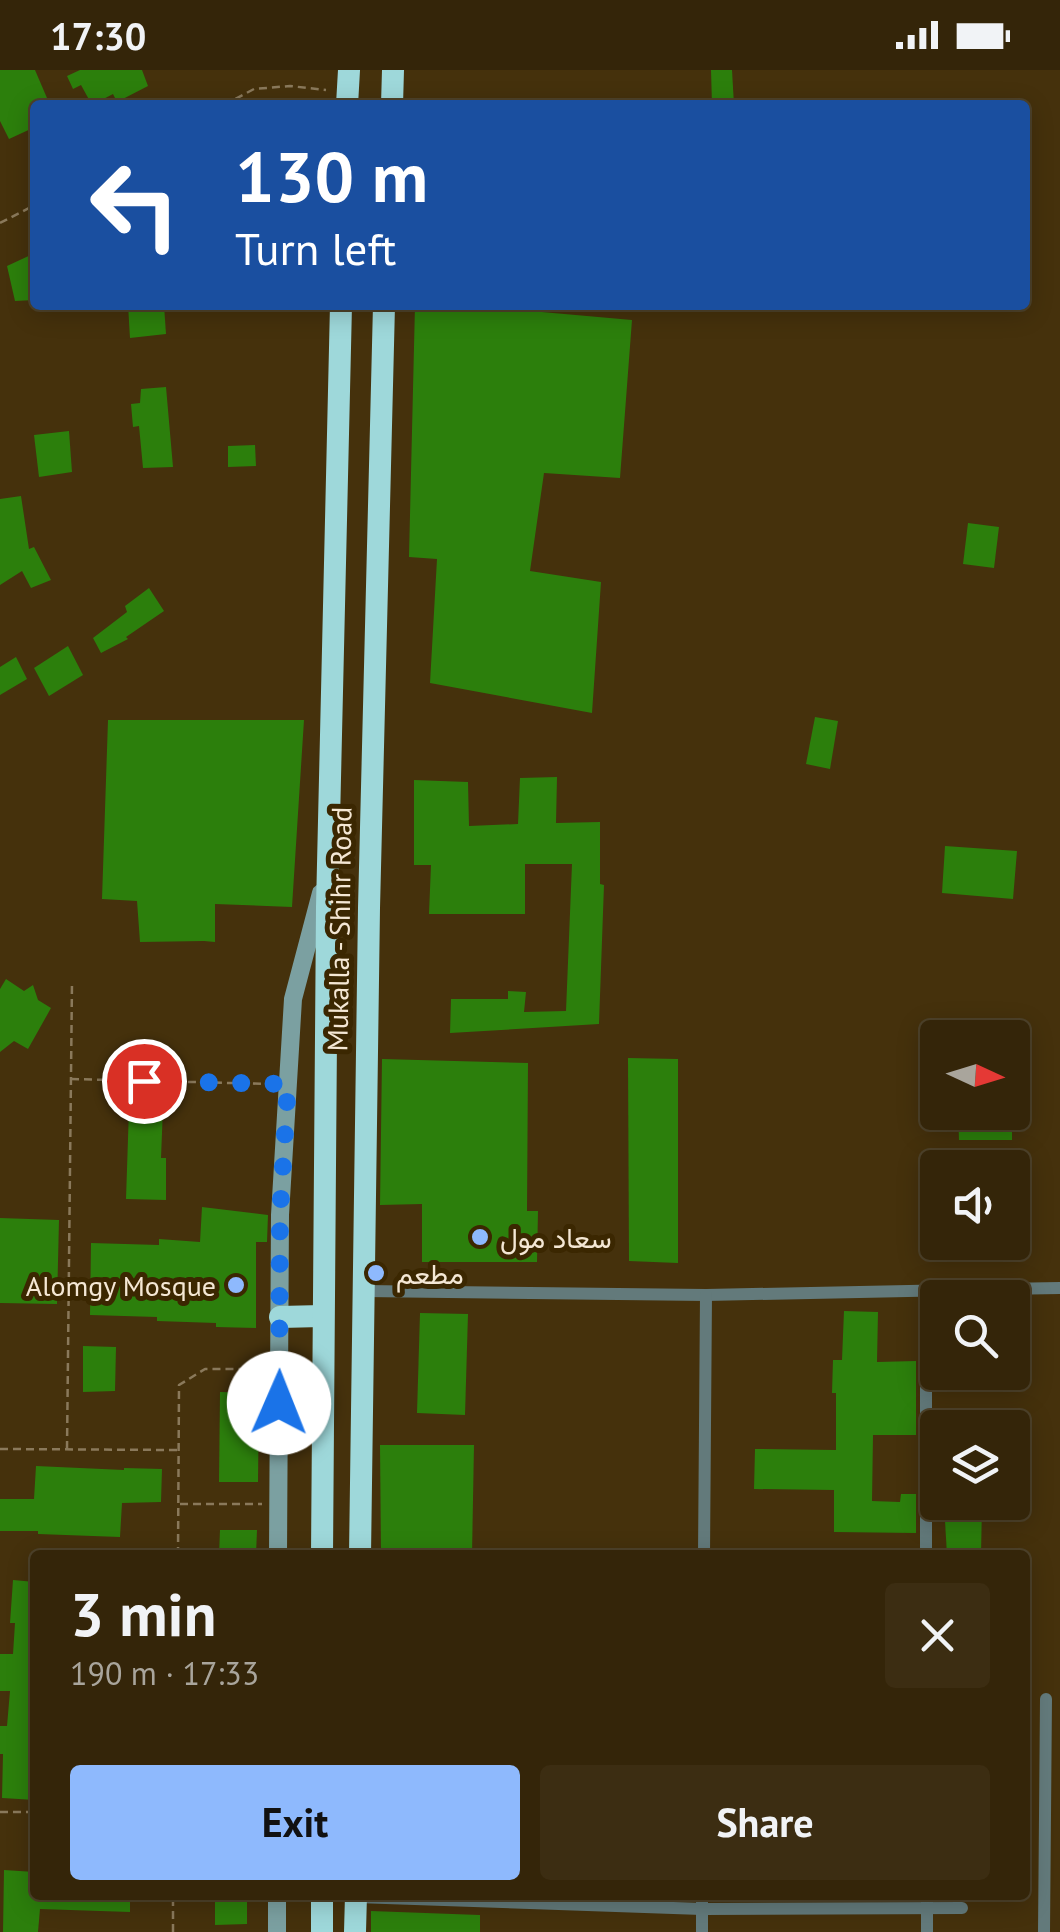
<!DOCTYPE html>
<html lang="en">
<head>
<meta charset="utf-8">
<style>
  :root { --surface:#342509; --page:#3c2d12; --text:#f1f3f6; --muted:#a9a59c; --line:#4e422a; --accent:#8eb9fd }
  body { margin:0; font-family:"PT Sans",Vazirmatn,sans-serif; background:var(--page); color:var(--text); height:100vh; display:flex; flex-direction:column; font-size:38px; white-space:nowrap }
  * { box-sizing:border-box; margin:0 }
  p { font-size:32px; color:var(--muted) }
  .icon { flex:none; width:55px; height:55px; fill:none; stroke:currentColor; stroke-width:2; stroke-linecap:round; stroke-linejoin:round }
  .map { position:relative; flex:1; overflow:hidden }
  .drawer { position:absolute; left:30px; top:1480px; width:1000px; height:350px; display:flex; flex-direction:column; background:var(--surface); border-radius:10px; box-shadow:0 5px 25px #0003,0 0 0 2px var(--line) }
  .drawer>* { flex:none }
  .hud { position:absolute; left:30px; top:30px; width:1000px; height:210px; border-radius:10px; box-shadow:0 5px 25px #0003,0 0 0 2px var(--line); background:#1a4fa0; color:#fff; overflow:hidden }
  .needle { width:65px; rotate:94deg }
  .buttons { position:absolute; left:920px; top:950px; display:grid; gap:20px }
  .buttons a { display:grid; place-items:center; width:110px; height:110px; border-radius:10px; background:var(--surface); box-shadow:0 5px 25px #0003,0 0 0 2px var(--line); font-size:50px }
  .pin { position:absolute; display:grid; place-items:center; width:85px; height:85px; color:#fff; margin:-42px; border:5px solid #fff; border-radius:50%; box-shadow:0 2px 10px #0007 }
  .me { position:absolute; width:110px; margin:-55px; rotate:1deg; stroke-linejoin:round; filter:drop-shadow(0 0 8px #0008) }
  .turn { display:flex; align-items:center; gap:35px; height:210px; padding:0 40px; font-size:45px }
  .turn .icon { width:130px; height:130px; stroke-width:2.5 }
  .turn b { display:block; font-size:70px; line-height:85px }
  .round { display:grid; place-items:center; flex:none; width:105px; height:105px; border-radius:10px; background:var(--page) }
  .headline { display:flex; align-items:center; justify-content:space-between; height:170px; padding:0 40px }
  h1 { font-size:60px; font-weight:700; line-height:75px }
  .primary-button { display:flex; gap:20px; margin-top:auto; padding:20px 40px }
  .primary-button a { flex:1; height:115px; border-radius:10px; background:var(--accent); color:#111; font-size:40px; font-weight:700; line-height:115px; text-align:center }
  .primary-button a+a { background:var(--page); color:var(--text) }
  .status { display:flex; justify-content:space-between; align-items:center; height:70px; padding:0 50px; background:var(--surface); direction:ltr }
  .status svg { height:28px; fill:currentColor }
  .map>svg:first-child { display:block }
  .building { fill:#2c7f0c }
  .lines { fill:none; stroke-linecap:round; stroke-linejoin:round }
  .path { stroke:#8a795b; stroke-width:2.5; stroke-dasharray:8 5; stroke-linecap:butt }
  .street { stroke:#637a7b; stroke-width:12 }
  .secondary { stroke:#7ba0a1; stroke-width:18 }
  .highway { stroke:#9ed8da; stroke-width:22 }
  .route { stroke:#1a73e8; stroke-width:18; stroke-dasharray:0 32.4 }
  .poi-dot { fill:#8eb9fd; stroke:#3b2701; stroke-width:4 }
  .labels { text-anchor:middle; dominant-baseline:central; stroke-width:10; stroke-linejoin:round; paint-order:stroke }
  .street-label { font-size:28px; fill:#f4e7d4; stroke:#3b2701 }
  .poi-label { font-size:28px; fill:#f4e7d4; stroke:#3b2701; text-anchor:start }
</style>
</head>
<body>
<div class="status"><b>17:30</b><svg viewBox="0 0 49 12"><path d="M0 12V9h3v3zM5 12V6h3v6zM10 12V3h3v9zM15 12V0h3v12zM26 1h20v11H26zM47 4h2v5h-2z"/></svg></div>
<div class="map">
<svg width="1060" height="1862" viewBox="0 0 1060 1862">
  <rect width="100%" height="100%" fill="#45310c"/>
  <!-- building -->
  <g class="building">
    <path d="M0 0H35L50 35H35V57L9 69 0 51Z"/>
    <path d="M80 0H142L148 16 117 32 113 24 92 35 81 15 73 19 67 6Z"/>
    <path d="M711 0H732L734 35H712Z"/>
    <path d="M35 183V230L15 231 7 196Z"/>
    <path d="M128 235H164L166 264 130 268Z"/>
    <path d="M415 235H462L632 250 620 408 544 403 530 501 601 512 592 643 430 613 437 489 409 487Z"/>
    <path d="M166 317 173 397 143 398 139 356 133 357 131 334 140 333 141 319Z"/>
    <path d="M69 361 72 402 39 407 34 365Z"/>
    <path d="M255 375 256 396 228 397V376Z"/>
    <path d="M21 426 29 479 34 477 51 510 31 518 22 501 0 515V429Z"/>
    <path d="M968 453 999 457 994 498 963 494Z"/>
    <path d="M149 518 164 541 126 567 128 569 101 583 93 568 127 542 125 536Z"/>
    <path d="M68 576 83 605 49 626 34 598Z"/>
    <path d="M16 587 27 609 0 625V597Z"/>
    <path d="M815 647 838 651 830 699 806 694Z"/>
    <path d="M108 650H304L292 837 215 834V872L204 871 140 872 137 831 102 829Z"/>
    <path d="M557 707 556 753 600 752V814L604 815 599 954 450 963 451 929H508V921L526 922 524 942 566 941 572 794H525V844H429L431 795H414V710L468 712 469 756 518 754 520 708Z"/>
    <path d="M945 776 1017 781 1013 829 942 823Z"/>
    <path d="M6 909 24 921 33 915 38 930 51 938 28 979 14 971 0 982V919Z"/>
    <path d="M628 988 678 989V1193L629 1191Z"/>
    <path d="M382 989 528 993 527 1141H538L537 1192H422V1134L380 1135Z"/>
    <path d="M129 1038H163L161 1088H166V1130L126 1129Z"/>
    <path d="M958 1042H1012V1070H959Z"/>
    <path d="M202 1137 268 1145 267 1172H256V1258L216 1257V1253L157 1251V1247L90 1245 91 1173 159 1175V1169L200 1172Z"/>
    <path d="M0 1148 59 1150 57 1234 0 1233Z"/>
    <path d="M844 1241 878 1242 877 1292 916 1291V1365H873L872 1431 900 1432 901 1424H916V1463L834 1462V1420L754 1419 755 1379 836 1380V1323H832L833 1290H842Z"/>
    <path d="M420 1243 468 1244 465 1345 417 1343Z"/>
    <path d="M83 1276 116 1277 115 1321 83 1322Z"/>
    <path d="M936 1302H982V1316L936 1315Z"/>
    <path d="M220 1322 259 1323 258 1412H219Z"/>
    <path d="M380 1375H474L472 1485H381Z"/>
    <path d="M36 1396 124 1400V1398L162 1399 161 1432 122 1433 120 1467 38 1464V1461H0V1429H34Z"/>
    <path d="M944 1434 982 1435 981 1485H947Z"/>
    <path d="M220 1460H257L256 1485H219Z"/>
    <path d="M13 1510 35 1512V1730L2 1728 3 1684H0V1656H7L10 1621H0V1584H13L15 1553H10Z"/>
    <path d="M4 1800 35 1802V1825H130V1842L40 1839 38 1862H3Z"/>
    <path d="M215 1825H247V1854L215 1855Z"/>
    <path d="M371 1841 480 1845V1862H371Z"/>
  </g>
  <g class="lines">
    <!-- path -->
    <g class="path">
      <path d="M224 35 254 19 290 16 326 20"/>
      <path d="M0 153 35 135"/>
      <path d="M71 1009 271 1014"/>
      <path d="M0 1379 178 1380"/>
      <path d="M67 1379 72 912"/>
      <path d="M180 1434H262"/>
      <path d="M178 1485 179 1315 205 1299H263"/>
      <path d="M0 1742H35"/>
      <path d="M173 1862V1825"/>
    </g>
    <!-- street -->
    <g class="street">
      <path d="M364 1221 706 1225 1060 1218"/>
      <path d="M926 1221V1485"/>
      <path d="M704 1485 706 1225"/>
      <path d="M927 1825V1862"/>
      <path d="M356 1827 702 1839 962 1838"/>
      <path d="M702 1862V1825"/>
      <path d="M1044 1862 1046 1629"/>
    </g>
    <!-- secondary -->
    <g class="secondary">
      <path d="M278 1485 280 1145 293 929 321 823"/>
      <path d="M277 1862V1825"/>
    </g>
    <!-- highway -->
    <g class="highway">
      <path d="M347 35 349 0"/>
      <path d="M392 35 393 0"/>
      <path d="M280 1247 322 1246"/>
      <path d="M322 1485 327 837 341 235"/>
      <path d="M360 1485 369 838 384 235"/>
      <path d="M322 1862V1825"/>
      <path d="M355 1862 356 1825"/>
    </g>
  </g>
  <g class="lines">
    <!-- route -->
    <path class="route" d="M144 1011 288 1014 280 1144 279 1333"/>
  </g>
  <!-- markers -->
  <g class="poi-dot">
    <circle cx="480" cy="1167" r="10"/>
    <circle cx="376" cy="1203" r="10"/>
    <circle cx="236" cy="1215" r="10"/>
  </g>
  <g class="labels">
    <!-- street labels -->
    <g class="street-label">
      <text transform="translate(339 859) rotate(-89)">Mukalla - Shihr Road</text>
    </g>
    <!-- poi labels -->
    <g class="poi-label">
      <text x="500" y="1167">سعاد مول</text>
      <text x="396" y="1203">مطعم</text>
      <text x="216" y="1215" text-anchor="end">Alomgy Mosque</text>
    </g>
  </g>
</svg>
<div class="buttons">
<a><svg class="needle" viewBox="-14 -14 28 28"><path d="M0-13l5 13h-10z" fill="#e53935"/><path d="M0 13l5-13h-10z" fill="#a9a59c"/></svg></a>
<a><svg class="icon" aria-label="sound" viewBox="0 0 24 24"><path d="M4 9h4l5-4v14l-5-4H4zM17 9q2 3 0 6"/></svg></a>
<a><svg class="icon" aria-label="search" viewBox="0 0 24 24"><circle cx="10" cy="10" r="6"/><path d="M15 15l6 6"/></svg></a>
<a><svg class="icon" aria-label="layers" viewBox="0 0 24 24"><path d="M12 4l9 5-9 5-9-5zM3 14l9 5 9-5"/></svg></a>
</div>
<div class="pin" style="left:144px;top:1011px;background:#d93025"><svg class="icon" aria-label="arrive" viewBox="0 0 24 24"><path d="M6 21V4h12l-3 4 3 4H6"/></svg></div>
<svg class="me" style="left:279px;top:1333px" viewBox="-20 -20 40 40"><circle r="19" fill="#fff"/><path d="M0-13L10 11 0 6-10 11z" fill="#1a73e8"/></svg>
<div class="hud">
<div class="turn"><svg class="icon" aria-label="left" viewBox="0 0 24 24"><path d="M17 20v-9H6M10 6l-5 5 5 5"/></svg><div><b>130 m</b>Turn left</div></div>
</div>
<section class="drawer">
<div class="headline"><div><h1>3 min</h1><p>190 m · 17:33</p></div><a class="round"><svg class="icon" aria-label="close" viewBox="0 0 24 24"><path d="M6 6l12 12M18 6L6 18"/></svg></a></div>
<div class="primary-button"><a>Exit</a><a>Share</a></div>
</section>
</div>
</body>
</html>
